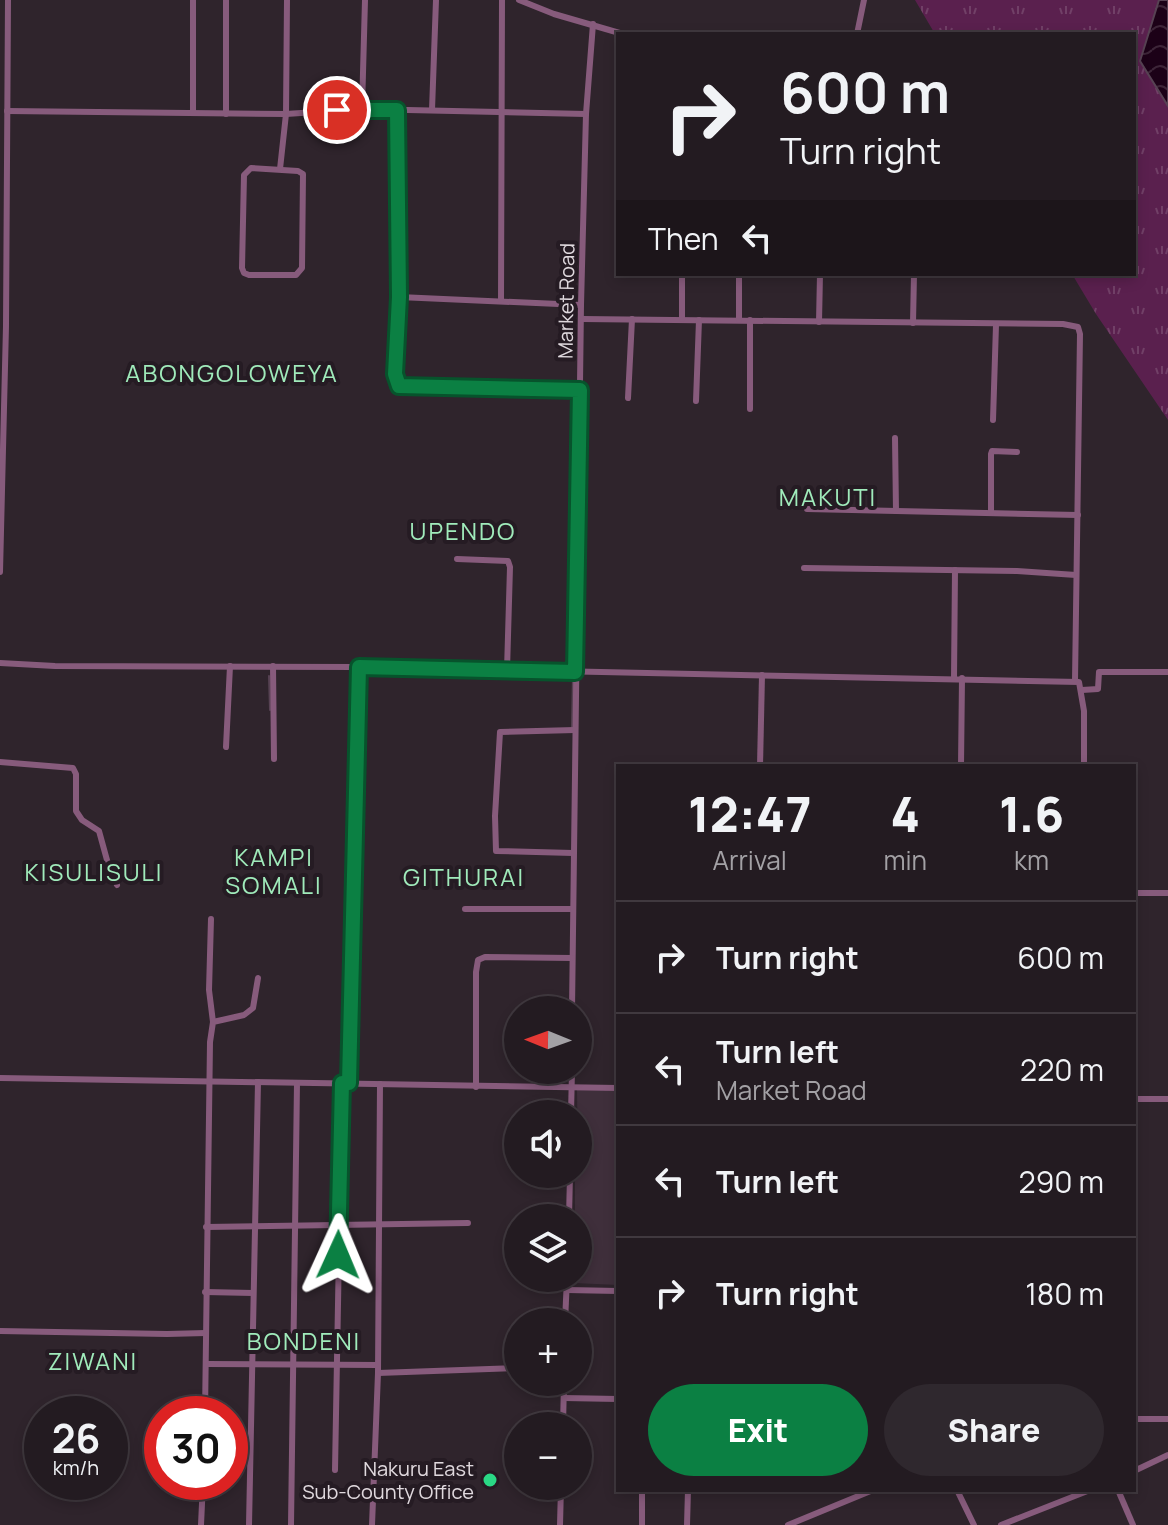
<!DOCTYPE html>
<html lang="en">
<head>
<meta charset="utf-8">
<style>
  :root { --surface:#231b21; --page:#2f282e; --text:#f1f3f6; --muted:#a3a1a5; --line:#40393f; --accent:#0b8043 }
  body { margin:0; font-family:Manrope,sans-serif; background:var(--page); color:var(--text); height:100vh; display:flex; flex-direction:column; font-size:30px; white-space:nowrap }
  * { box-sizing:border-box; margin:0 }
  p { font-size:26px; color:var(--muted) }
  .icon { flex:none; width:44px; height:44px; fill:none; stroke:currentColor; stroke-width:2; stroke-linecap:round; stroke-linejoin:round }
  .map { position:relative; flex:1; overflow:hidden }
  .details { position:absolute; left:616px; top:764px; width:520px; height:728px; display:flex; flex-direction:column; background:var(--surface); border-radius:0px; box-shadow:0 4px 12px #0003,0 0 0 2px var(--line) }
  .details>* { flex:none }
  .banner { position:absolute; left:616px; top:32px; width:520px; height:244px; border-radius:0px; box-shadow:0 4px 12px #0003,0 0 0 2px var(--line); background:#231b21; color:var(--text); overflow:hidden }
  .needle { width:52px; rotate:271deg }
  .buttons { position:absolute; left:504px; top:996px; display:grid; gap:16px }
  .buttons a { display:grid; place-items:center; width:88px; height:88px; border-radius:50%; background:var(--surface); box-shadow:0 4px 12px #0003,0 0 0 2px var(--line); font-size:40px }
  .speed { position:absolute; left:24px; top:1396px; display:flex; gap:16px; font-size:40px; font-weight:700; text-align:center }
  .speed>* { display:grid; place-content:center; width:104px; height:104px; border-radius:50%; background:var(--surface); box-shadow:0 4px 12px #0003,0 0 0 2px var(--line); line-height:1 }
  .speed small { font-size:20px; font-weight:400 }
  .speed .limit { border:12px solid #d22; background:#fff; color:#111 }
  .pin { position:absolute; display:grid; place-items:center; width:68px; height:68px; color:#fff; margin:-34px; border:4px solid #fff; border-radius:50%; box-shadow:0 2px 8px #0007 }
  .me { position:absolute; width:88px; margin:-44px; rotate:1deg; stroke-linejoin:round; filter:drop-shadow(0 0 6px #0008) }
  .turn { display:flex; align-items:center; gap:28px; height:168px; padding:0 32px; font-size:36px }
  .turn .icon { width:104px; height:104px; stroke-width:2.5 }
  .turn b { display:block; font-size:56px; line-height:68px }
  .then { display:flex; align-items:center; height:76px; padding:0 32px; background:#0003; gap:16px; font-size:30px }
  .eta { display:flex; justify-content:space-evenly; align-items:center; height:136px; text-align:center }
  .eta b { font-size:48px; font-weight:800; line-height:56px }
  .button { display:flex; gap:16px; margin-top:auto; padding:16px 32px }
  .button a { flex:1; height:92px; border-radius:48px; background:var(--accent); color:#fff; font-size:32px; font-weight:800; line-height:92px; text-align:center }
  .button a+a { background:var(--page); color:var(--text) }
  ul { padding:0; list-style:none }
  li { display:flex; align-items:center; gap:24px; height:112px; padding:0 32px; border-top:2px solid var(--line) }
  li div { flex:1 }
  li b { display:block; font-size:30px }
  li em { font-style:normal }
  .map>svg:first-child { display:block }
  .built { fill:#3f2f3b }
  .park { fill:url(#park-tufts) }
  .water { fill:url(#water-waves); stroke:#574253; stroke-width:2 }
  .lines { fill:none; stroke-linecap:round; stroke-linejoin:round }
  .stream { stroke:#574253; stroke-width:2 }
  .street { stroke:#875b7c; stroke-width:6 }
  .route-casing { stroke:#07532c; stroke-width:20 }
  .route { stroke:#0b8043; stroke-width:14 }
  .poi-dot { fill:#2ad885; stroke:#251b23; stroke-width:3 }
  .labels { text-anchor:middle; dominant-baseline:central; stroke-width:8; stroke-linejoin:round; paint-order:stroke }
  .street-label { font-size:20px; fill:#e0d9de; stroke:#251b23 }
  .poi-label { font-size:20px; fill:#e0d9de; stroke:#251b23; text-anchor:end }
  .quarter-label { font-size:24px; letter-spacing:2px; fill:#a0ebbb; stroke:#251b23 }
</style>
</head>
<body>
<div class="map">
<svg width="1168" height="1525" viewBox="0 0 1168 1525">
  <defs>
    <pattern id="park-tufts" width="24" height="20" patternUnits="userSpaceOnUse" patternTransform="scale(2)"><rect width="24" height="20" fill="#5a204e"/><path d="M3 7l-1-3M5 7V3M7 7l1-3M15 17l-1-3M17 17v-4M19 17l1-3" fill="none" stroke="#714067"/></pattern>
    <pattern id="water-waves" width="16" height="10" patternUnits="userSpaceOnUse" patternTransform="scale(2)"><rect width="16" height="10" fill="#1c0117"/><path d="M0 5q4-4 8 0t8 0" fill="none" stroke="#3d2538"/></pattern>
  </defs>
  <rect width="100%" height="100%" fill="#2f242c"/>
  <!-- built -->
  <path class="built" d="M577 1089 618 1090V1285L574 1283V1278H578V1218H575V1174H578Z"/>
  <!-- park -->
  <path class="park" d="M915 0H1168V420L1096 314 1072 274H1134V34H935Z"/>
  <!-- water -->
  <path class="water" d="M1159 0H1168V106L1140 61Z"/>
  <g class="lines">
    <!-- stream -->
    <g class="stream">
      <path d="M269 676 270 710"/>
      <path d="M572 728 573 675"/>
    </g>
    <!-- street -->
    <g class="street">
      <path d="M193 0V113"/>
      <path d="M519 0 554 14 623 34"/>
      <path d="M857 34 864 0"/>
      <path d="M362 109 365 0"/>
      <path d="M397 110 399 297 395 374 399 386 580 390"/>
      <path d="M432 110 436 0"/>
      <path d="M7 111 286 114 362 109 586 114"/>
      <path d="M226 114V0"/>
      <path d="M251 168 298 171 303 174 302 268 296 275H249L244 273 242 268 244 175Z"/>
      <path d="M280 169 286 114 287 0"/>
      <path d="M399 297 581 305"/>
      <path d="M501 301 502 0"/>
      <path d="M582 319 1063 324 1078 327 1080 334 1075 681"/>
      <path d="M682 319V274"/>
      <path d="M739 320V274"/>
      <path d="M819 322 820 274"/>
      <path d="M913 323 914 274"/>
      <path d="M628 398 632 319"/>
      <path d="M696 401 699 320"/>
      <path d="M750 409V320"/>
      <path d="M993 420 996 325"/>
      <path d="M895 438 896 511"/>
      <path d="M807 509 1078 515"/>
      <path d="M991 513V454L992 451 1017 452"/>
      <path d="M457 559 508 561 510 567 507 670"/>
      <path d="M804 568 1017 571 1076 575"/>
      <path d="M0 572 6 326 8 0"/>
      <path d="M0 663 55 666 359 667 1079 682 1084 711V766"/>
      <path d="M273 666 274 759"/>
      <path d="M954 678 955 570"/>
      <path d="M1082 690 1098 689 1099 672H1168"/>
      <path d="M226 747 230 666"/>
      <path d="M0 762 73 768 76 774V811L82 820 99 831 110 871 117 885"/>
      <path d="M760 766 762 675"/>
      <path d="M961 766 962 678"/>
      <path d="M573 853 496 851 495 816 500 732 575 730"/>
      <path d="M1134 893H1168"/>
      <path d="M465 909H572"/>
      <path d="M211 919 209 990 213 1022"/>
      <path d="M572 1010 581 305 586 114 593 24"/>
      <path d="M0 1078 618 1088"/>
      <path d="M349 1083 359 667"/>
      <path d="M476 1087V972L478 960 485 957 572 958"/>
      <path d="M1134 1099H1168"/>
      <path d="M571 1114 572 1070"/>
      <path d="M569 1218 570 1174"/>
      <path d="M206 1227 468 1223"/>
      <path d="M567 1290 618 1291"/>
      <path d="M205 1292 253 1293"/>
      <path d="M565 1322 567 1278"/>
      <path d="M0 1331 167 1334 206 1333"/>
      <path d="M207 1364 378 1365"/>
      <path d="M378 1373 518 1368"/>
      <path d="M564 1398 618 1399"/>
      <path d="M205 1414 210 1042 213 1022 244 1015 253 1008 258 978"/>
      <path d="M1134 1419H1168"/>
      <path d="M563 1426 564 1382"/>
      <path d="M335 1470 342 1083"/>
      <path d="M1134 1471 1168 1455"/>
      <path d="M957 1490 974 1525"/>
      <path d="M1118 1490 1133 1525"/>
      <path d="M201 1525 203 1482"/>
      <path d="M249 1525 258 1082"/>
      <path d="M291 1525 297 1083"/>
      <path d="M372 1525 378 1373 380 1084"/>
      <path d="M560 1525 561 1486"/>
      <path d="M642 1525V1490"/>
      <path d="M687 1525 688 1490"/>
      <path d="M788 1525 873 1490"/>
      <path d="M1001 1525 1090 1490"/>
    </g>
  </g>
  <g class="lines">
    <defs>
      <path id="route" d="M337 110H397L399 297 395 374 399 386 580 390 575 672 359 667 349 1083H342L338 1255"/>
    </defs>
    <!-- route casing -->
    <use href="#route" class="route-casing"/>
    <!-- route -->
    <use href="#route" class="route"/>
  </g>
  <!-- markers -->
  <circle class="poi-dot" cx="490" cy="1480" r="8"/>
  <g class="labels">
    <!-- street labels -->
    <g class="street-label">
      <text transform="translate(566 301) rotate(-89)">Market Road</text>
    </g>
    <!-- poi labels -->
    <g class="poi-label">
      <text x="474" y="1468">Nakuru East<tspan x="474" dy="23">Sub-County Office</tspan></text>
    </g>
    <!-- quarter labels -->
    <g class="quarter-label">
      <text x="232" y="372">ABONGOLOWEYA</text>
      <text x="828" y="496">MAKUTI</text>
      <text x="463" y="530">UPENDO</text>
      <text x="274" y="856">KAMPI<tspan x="274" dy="28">SOMALI</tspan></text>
      <text x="94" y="871">KISULISULI</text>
      <text x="464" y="876">GITHURAI</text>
      <text x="304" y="1340">BONDENI</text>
      <text x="93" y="1360">ZIWANI</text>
    </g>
  </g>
</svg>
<div class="buttons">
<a><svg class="needle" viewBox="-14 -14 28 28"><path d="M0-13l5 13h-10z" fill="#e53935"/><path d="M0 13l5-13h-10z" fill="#a3a1a5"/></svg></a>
<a><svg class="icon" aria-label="sound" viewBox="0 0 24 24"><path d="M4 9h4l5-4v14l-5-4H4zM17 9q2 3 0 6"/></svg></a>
<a><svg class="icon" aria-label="layers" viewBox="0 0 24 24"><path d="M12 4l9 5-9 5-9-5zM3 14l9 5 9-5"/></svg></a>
<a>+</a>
<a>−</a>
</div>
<div class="speed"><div>26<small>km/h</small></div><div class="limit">30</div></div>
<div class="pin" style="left:337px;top:110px;background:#d93025"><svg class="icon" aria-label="arrive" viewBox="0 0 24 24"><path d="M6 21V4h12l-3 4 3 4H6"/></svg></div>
<svg class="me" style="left:338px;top:1255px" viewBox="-20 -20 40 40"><path d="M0-17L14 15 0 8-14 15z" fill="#0b8043" stroke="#fff" stroke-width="4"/></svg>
<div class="banner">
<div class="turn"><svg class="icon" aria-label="right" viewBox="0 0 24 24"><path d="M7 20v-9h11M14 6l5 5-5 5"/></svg><div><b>600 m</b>Turn right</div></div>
<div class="then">Then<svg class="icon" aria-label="left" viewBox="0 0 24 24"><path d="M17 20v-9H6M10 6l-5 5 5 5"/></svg></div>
</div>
<section class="details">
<div class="eta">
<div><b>12:47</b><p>Arrival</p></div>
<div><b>4</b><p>min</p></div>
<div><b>1.6</b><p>km</p></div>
</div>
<ul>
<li><svg class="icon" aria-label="right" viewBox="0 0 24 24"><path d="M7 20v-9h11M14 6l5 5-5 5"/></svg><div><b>Turn right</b></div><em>600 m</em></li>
<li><svg class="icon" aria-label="left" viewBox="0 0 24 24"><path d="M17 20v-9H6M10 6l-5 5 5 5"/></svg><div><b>Turn left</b><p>Market Road</p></div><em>220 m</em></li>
<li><svg class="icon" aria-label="left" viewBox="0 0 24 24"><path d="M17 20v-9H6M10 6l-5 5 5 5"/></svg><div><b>Turn left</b></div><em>290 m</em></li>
<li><svg class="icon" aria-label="right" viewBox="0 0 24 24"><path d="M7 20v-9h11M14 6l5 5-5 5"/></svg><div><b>Turn right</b></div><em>180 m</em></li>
</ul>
<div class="button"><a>Exit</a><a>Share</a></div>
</section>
</div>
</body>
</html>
